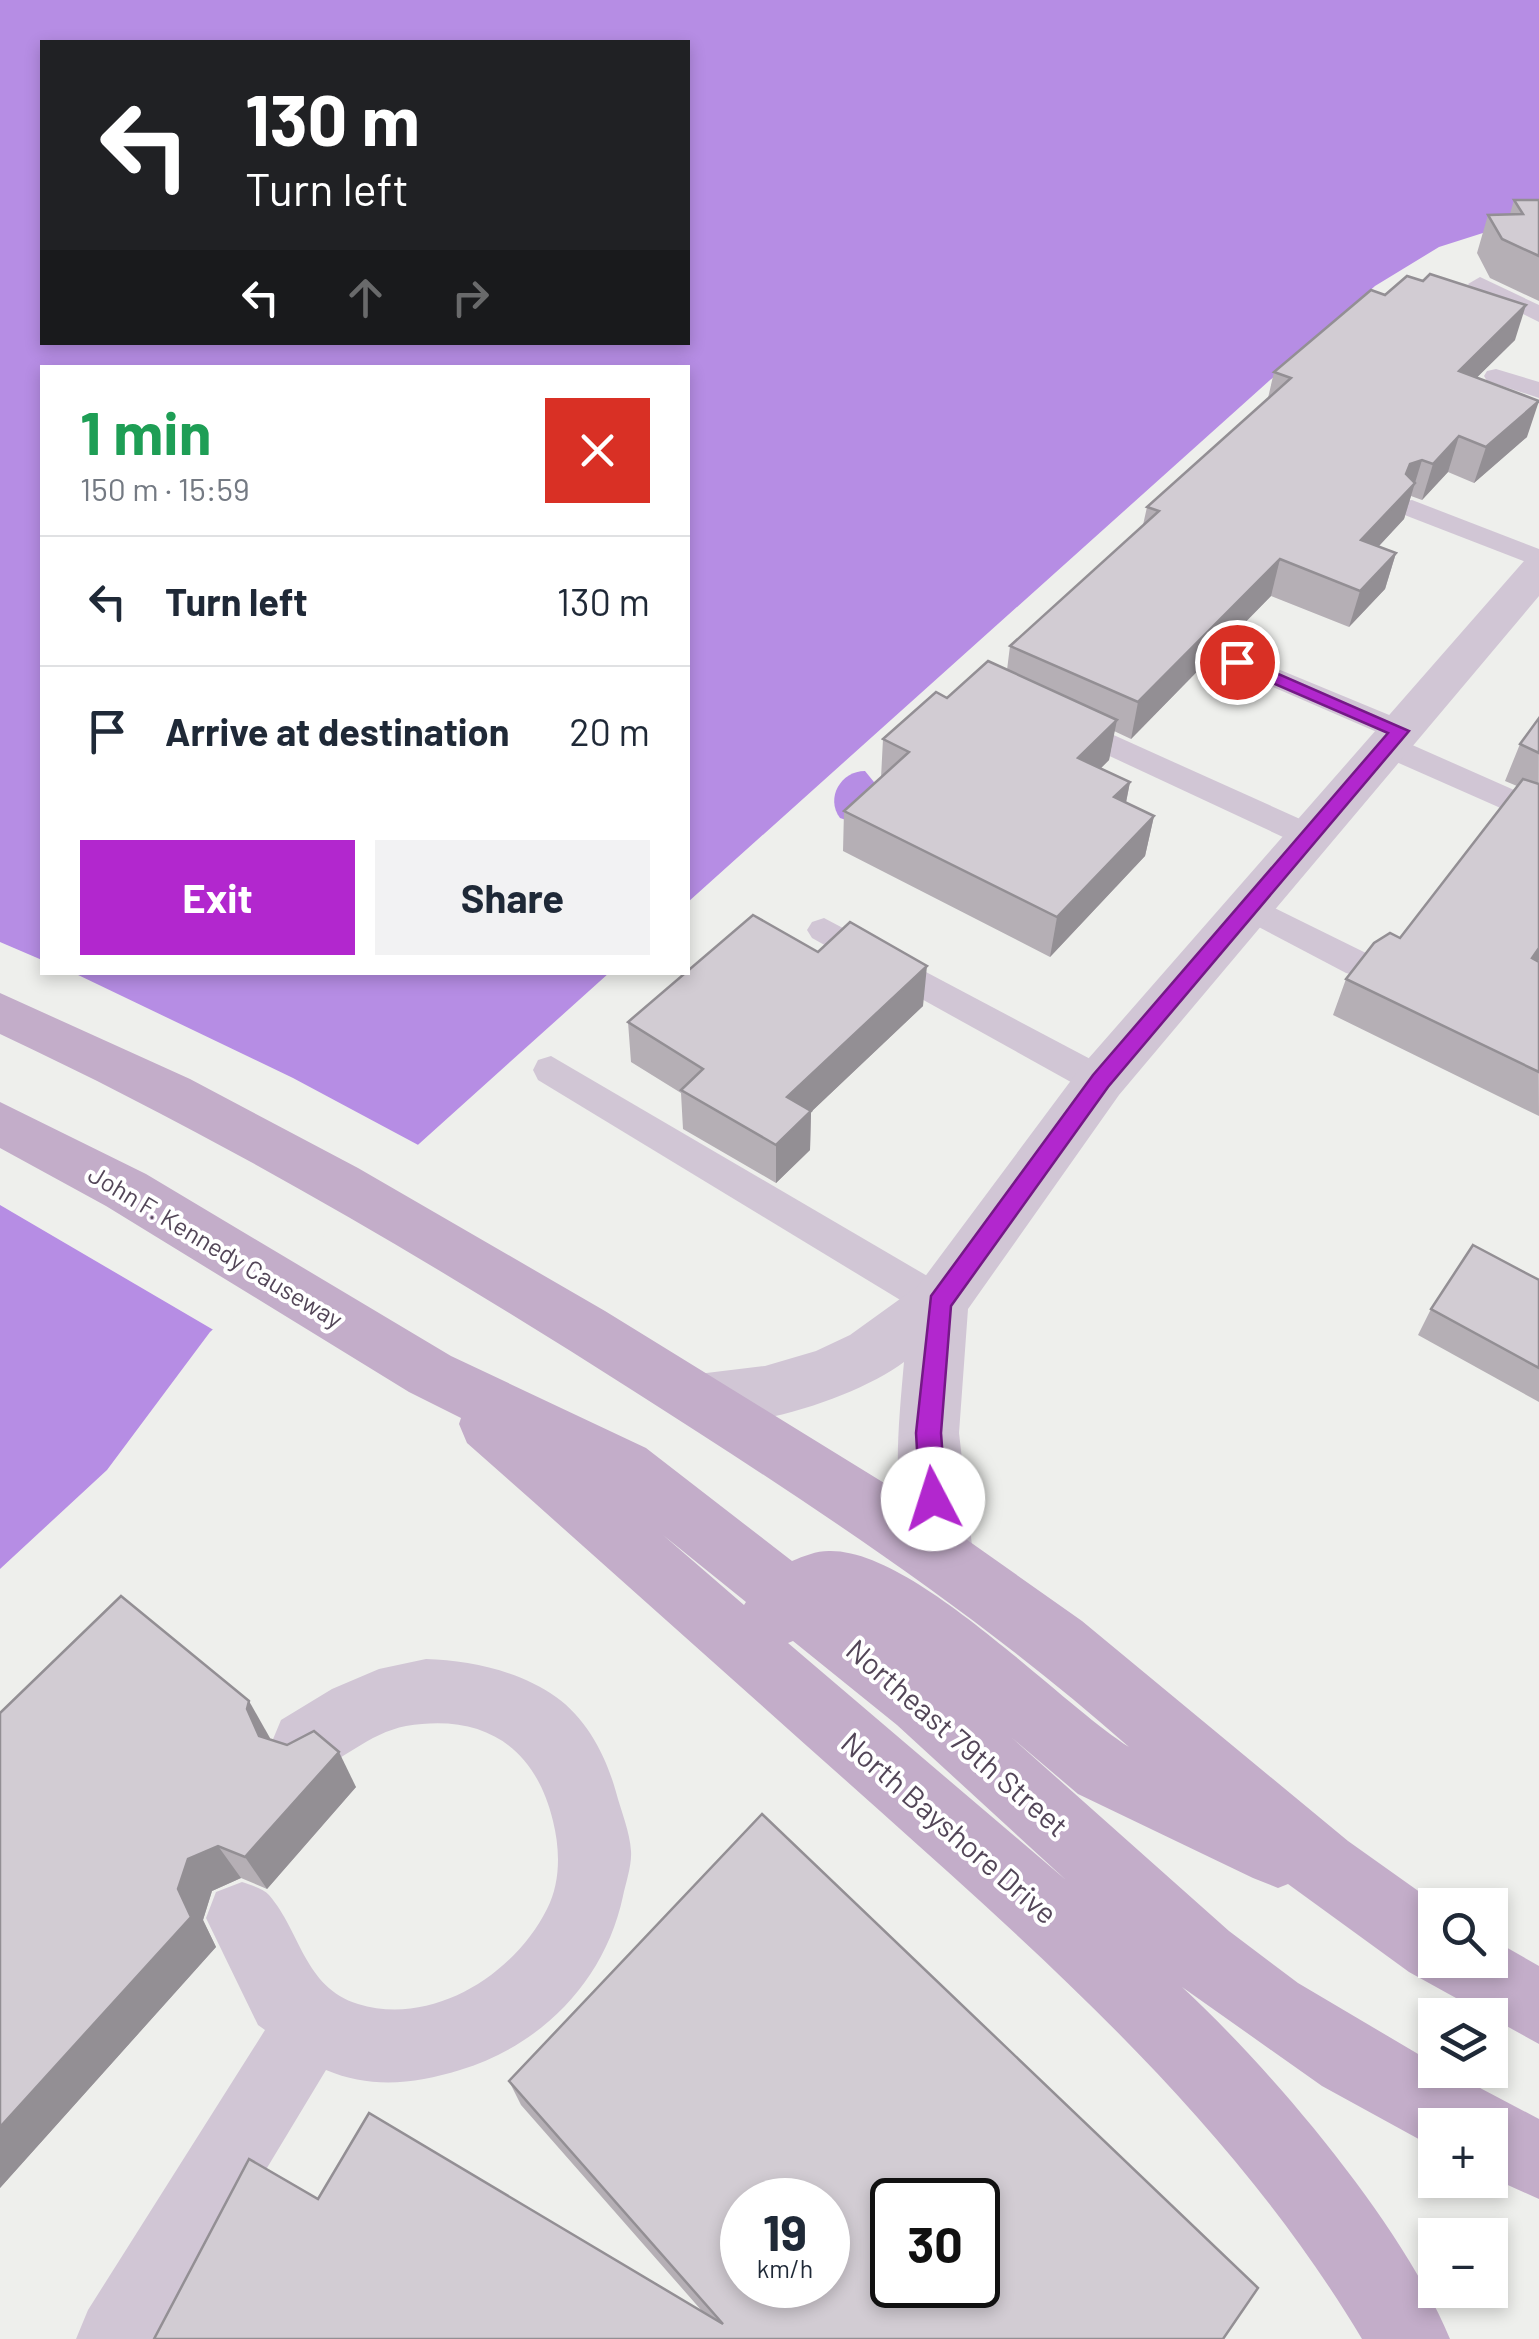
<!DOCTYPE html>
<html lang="en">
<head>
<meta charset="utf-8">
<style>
  :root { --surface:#fff; --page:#f2f2f3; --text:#1f2937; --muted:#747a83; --line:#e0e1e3; --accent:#b227ce }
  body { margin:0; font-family:Barlow,sans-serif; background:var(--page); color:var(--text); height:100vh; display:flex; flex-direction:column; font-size:38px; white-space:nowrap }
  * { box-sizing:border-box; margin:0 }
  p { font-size:32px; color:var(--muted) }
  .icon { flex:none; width:55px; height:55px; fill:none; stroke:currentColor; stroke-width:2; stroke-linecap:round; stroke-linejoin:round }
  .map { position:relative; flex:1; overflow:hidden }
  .sheet { position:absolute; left:40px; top:365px; width:650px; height:610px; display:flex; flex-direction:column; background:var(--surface); border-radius:0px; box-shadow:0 5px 15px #0003 }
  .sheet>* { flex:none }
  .top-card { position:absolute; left:40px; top:40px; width:650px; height:305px; border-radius:0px; box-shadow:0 5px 15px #0003; background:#202124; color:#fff; overflow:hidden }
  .controls { position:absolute; left:1418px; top:1888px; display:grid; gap:20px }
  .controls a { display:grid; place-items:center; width:90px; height:90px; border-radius:0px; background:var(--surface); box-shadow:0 5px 15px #0003; font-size:50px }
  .speed { position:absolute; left:720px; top:2178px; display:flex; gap:20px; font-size:50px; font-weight:700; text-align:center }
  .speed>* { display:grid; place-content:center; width:130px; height:130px; border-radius:50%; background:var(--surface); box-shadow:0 5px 15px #0003; line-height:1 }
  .speed small { font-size:25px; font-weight:400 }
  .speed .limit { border:5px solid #111; border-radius:15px; background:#fff; color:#111 }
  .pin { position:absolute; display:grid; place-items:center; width:85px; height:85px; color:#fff; margin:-42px; border:5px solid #fff; border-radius:50%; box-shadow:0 2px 10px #0007 }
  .me { position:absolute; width:110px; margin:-55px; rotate:355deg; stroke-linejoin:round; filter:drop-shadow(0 0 8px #0008) }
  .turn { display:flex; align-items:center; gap:35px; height:210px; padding:0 40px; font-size:45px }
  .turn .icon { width:130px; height:130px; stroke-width:2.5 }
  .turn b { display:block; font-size:70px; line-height:85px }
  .lanes { display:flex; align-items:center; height:95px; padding:0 40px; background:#0003; justify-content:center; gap:50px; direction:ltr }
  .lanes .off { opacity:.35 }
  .round { display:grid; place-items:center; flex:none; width:105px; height:105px; border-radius:0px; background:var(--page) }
  .overview { display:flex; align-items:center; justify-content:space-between; height:170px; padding:0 40px }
  h1 { font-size:60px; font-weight:700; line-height:75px; color:#1e9e55 }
  .button { display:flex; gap:20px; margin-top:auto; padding:20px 40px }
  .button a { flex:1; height:115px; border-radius:0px; background:var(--accent); color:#fff; font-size:40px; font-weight:700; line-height:115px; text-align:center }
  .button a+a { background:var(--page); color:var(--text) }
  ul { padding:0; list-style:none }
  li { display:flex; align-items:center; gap:30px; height:130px; padding:0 40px; border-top:2px solid var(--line) }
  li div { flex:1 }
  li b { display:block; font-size:38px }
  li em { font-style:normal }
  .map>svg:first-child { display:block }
  .water { fill:#b68de4; fill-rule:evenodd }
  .pier { fill:#eeefec }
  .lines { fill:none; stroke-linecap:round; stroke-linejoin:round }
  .service { fill:#d1c6d5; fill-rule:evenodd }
  .minor { fill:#d1c6d5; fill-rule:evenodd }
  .primary { fill:#c3adc9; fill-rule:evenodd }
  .wall { fill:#b5afb5 }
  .shaded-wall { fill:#938f94 }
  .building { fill:#d2ccd3; stroke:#938f94; stroke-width:2.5; fill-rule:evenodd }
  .route { fill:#b227ce; stroke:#741986; stroke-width:2.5 }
  .labels { text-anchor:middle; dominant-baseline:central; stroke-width:8; stroke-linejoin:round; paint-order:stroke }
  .street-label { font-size:25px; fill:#534658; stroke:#fff }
  .near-street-label { font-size:30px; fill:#534658; stroke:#fff }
</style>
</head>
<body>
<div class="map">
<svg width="1539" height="2339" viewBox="0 0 1539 2339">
  <rect width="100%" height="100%" fill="#eeefec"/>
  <!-- water -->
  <g class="water">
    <path d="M0 0H1539V215L1439 247 1375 286 688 902V368H42V972L609 973 210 1332 107 1470 0 1569ZM42 42H688V342H42Z"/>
    <path d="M865 771 878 787 846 820 840 818C825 798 841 771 865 771Z"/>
  </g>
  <!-- pier -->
  <path class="pier" d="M0 942 42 960V972L74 973 293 1078 422 1147 217 1332 0 1205Z"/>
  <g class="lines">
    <!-- service -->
    <g class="service">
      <path d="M1480 277 1539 305V322L1472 289 1468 284Z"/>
      <path d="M1496 369 1539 382V398L1487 381 1484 376 1487 371Z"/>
      <path d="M1412 500 1539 549V567L1402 514 1398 508 1402 502Z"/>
      <path d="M1237 652 1411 724 1415 731 1401 740 1539 801V825L1376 753 1372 746 1386 736 1227 667 1222 661Z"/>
      <path d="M1067 714 1320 828 1325 836 1320 844H1298L1056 731 1052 724Z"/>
      <path d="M1248 895 1370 955 1375 964 1370 973 1358 976 1346 973 1236 915 1231 907 1236 899Z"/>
      <path d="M824 918 1113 1071 1118 1081 1113 1091 1100 1095 1087 1091 812 938 807 930 812 922Z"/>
      <path d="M551 1056 953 1291 959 1303 953 1315 939 1319 925 1315 538 1080 533 1070 538 1060Z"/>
    </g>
    <!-- minor -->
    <g class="minor">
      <path d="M1539 558V596L1119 1095 968 1309 959 1433 973 1554 964 1575 941 1583 918 1575C889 1510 898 1431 904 1362 856 1398 734 1439 677 1418L668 1400 677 1382 698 1374 765 1366 816 1351 850 1335 918 1286 1081 1067 1524 561Z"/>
      <path d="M426 1659C469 1660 520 1671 556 1697 587 1719 606 1756 616 1792 621 1811 630 1832 631 1851 632 1865 626 1882 623 1896 605 1981 542 2045 460 2070 415 2084 371 2089 326 2070L164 2339H76L88 2310 265 2030 258 2025 206 1918 216 1892 242 1882C250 1885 263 1888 269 1895 301 1932 304 1987 358 2004 432 2027 514 1975 547 1909 561 1882 560 1849 553 1821 535 1746 483 1713 406 1726 369 1733 339 1763 305 1777L281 1768 271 1744 281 1720 332 1689 379 1669Z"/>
    </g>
    <!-- primary -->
    <path class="primary" d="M0 993 190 1079 358 1168 605 1311 902 1494 1082 1621 1348 1841 1438 1905 1435 1960H1490V1938L1539 1966V2044L1409 1972 1288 1884 1278 1888 1253 1878 1078 1794 1011 1737 1229 1931 1298 1983 1435 2064V2070H1446L1539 2119V2199L1490 2177V2125H1435V2148L1322 2086 1182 1987C1273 2071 1403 2225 1450 2339H1362C1237 2130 1060 1972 880 1811 742 1688 605 1565 467 1443L459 1424 461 1418 409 1392 106 1206 0 1148V1102L146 1174 451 1356 646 1448 792 1561C804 1556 816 1551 829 1551 914 1549 1057 1701 1129 1747 975 1611 806 1501 632 1390 428 1260 220 1137 0 1034ZM663 1535 746 1602 744 1605ZM793 1641 897 1725 1066 1880 788 1643Z"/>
  </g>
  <!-- wall -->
  <g class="wall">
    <path d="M1514 200H1539V301L1490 278 1477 253 1488 215 1510 214Z"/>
    <path d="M1515 340 1477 377 1527 437 1474 483 1448 472 1422 500 1411 496 1404 519 1379 546 1396 553 1385 589 1349 627 1271 596 1131 739 1114 731 1109 760 1101 768 1130 782 1126 803 1154 816 1145 856 1050 957 843 851 844 811 881 778 883 739 947 698 1007 670 1010 646 1143 525 1147 507 1268 398 1274 372Z"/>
    <path d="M1539 718 1538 961 1539 1116 1333 1015 1346 979 1400 938 1517 786 1505 781 1520 744Z"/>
    <path d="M818 952 923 1006 811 1112 810 1150 776 1183 683 1129 681 1093 631 1062 628 1022Z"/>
    <path d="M1539 1280V1402L1418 1335 1431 1309Z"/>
    <path d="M0 1713 270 1738 269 1739 356 1787 267 1889 241 1878 212 1891 203 1920 216 1947 0 2188Z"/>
    <path d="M509 2081 1223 2339H154L702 2311 521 2105Z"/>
  </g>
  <!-- shaded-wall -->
  <g class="shaded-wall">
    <path d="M1526 305 1515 340 1448 406 1459 371Z"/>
    <path d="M1539 401 1527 437 1474 483 1486 447Z"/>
    <path d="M1459 436 1448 472 1422 500 1433 464Z"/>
    <path d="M1422 460 1404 519 1351 576 1361 540 1410 464Z"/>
    <path d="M1396 553 1385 589 1349 627 1360 591Z"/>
    <path d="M1280 559 1271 596 1131 739 1138 702Z"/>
    <path d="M1117 720 1109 760 1071 798 1078 758Z"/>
    <path d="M1130 782 1122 822 1114 797Z"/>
    <path d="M1154 816 1145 856 1050 957 1057 917Z"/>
    <path d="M1539 948V960L1515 994 1532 958Z"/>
    <path d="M927 966 923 1006 811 1112 810 1150 776 1183V1145L787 1097Z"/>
    <path d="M249 1701 270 1738 268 1745 259 1736 247 1709Z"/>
    <path d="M339 1752 356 1787 267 1889 245 1857Z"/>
    <path d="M218 1846 241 1878 212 1891 203 1920 216 1947 0 2188V2127L178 1889 188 1859Z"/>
  </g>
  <!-- building -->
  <g class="building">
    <path d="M1514 200H1539V256L1502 239 1488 215 1523 214Z"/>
    <path d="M1430 274 1526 305 1459 371 1539 401 1486 447 1459 436 1433 464 1422 460 1410 464 1406 474 1415 483 1361 540 1396 553 1360 591 1280 559 1138 702 1010 646 1159 511 1147 507 1291 378 1274 372 1371 290 1385 295 1407 276 1423 281Z"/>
    <path d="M988 661 1117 720 1078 758 1130 782 1114 797 1154 816 1057 917 844 811 909 752 883 739 936 692 947 698Z"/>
    <path d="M1539 718V753L1520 744Z"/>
    <path d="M1523 779 1539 784V948L1532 958 1539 962V1072L1346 979 1374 943 1390 933 1400 938Z"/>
    <path d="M753 915 818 952 850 922 927 966 787 1097 811 1111 776 1145 681 1090 703 1069 628 1022Z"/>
    <path d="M1473 1245 1539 1280V1368L1431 1309Z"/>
    <path d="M121 1596 249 1701 247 1709 259 1736 287 1745 314 1731 339 1752 245 1857 218 1846 188 1859 178 1889 191 1917 0 2127V1713Z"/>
    <path d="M762 1814 1258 2288 1223 2339H154L249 2159 318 2199 369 2113 723 2324 509 2081ZM742 2200H828V2285H742ZM892 2200H978V2285H892Z"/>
  </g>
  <!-- route -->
  <path class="route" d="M1237 656 1409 731 1108 1087 951 1306 941 1433 946 1499 942 1507 933 1511 924 1507 920 1499 916 1433 931 1296 1093 1075 1388 733 1231 665V658Z"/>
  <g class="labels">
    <!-- street labels -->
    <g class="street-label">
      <text transform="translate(216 1246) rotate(31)">John F. Kennedy Causeway</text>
    </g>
    <!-- near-street labels -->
    <g class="near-street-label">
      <text transform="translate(958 1737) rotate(41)">Northeast 79th Street</text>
      <text transform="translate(950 1827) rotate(41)">North Bayshore Drive</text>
    </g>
  </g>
</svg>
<div class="controls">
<a><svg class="icon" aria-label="search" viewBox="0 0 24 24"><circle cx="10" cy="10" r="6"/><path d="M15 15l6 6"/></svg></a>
<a><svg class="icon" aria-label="layers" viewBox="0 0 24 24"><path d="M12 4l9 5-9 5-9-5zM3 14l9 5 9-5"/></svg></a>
<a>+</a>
<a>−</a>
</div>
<div class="speed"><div>19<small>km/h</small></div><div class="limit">30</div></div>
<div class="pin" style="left:1237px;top:662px;background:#d93025"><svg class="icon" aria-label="arrive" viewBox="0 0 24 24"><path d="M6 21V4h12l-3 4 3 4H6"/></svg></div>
<svg class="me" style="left:933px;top:1499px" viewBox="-20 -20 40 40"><circle r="19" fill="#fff"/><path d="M0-13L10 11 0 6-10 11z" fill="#b227ce"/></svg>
<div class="top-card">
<div class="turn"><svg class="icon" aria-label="left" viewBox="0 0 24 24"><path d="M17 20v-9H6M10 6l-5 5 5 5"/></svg><div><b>130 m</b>Turn left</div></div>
<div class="lanes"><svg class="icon" aria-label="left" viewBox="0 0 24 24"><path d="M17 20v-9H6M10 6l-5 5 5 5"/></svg><svg class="icon off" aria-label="ahead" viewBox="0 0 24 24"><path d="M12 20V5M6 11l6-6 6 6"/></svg><svg class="icon off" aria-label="right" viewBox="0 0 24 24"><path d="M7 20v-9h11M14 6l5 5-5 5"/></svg></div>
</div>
<section class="sheet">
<div class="overview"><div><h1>1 min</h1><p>150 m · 15:59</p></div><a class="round" style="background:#d93025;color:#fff"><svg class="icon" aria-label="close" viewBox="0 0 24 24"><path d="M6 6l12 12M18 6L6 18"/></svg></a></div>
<ul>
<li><svg class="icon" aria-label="left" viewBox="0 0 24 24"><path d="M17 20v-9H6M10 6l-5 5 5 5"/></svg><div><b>Turn left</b></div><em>130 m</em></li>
<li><svg class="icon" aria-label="arrive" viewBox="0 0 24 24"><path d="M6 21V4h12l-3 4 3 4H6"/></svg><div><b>Arrive at destination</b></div><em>20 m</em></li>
</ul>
<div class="button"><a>Exit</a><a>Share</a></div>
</section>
</div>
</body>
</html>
